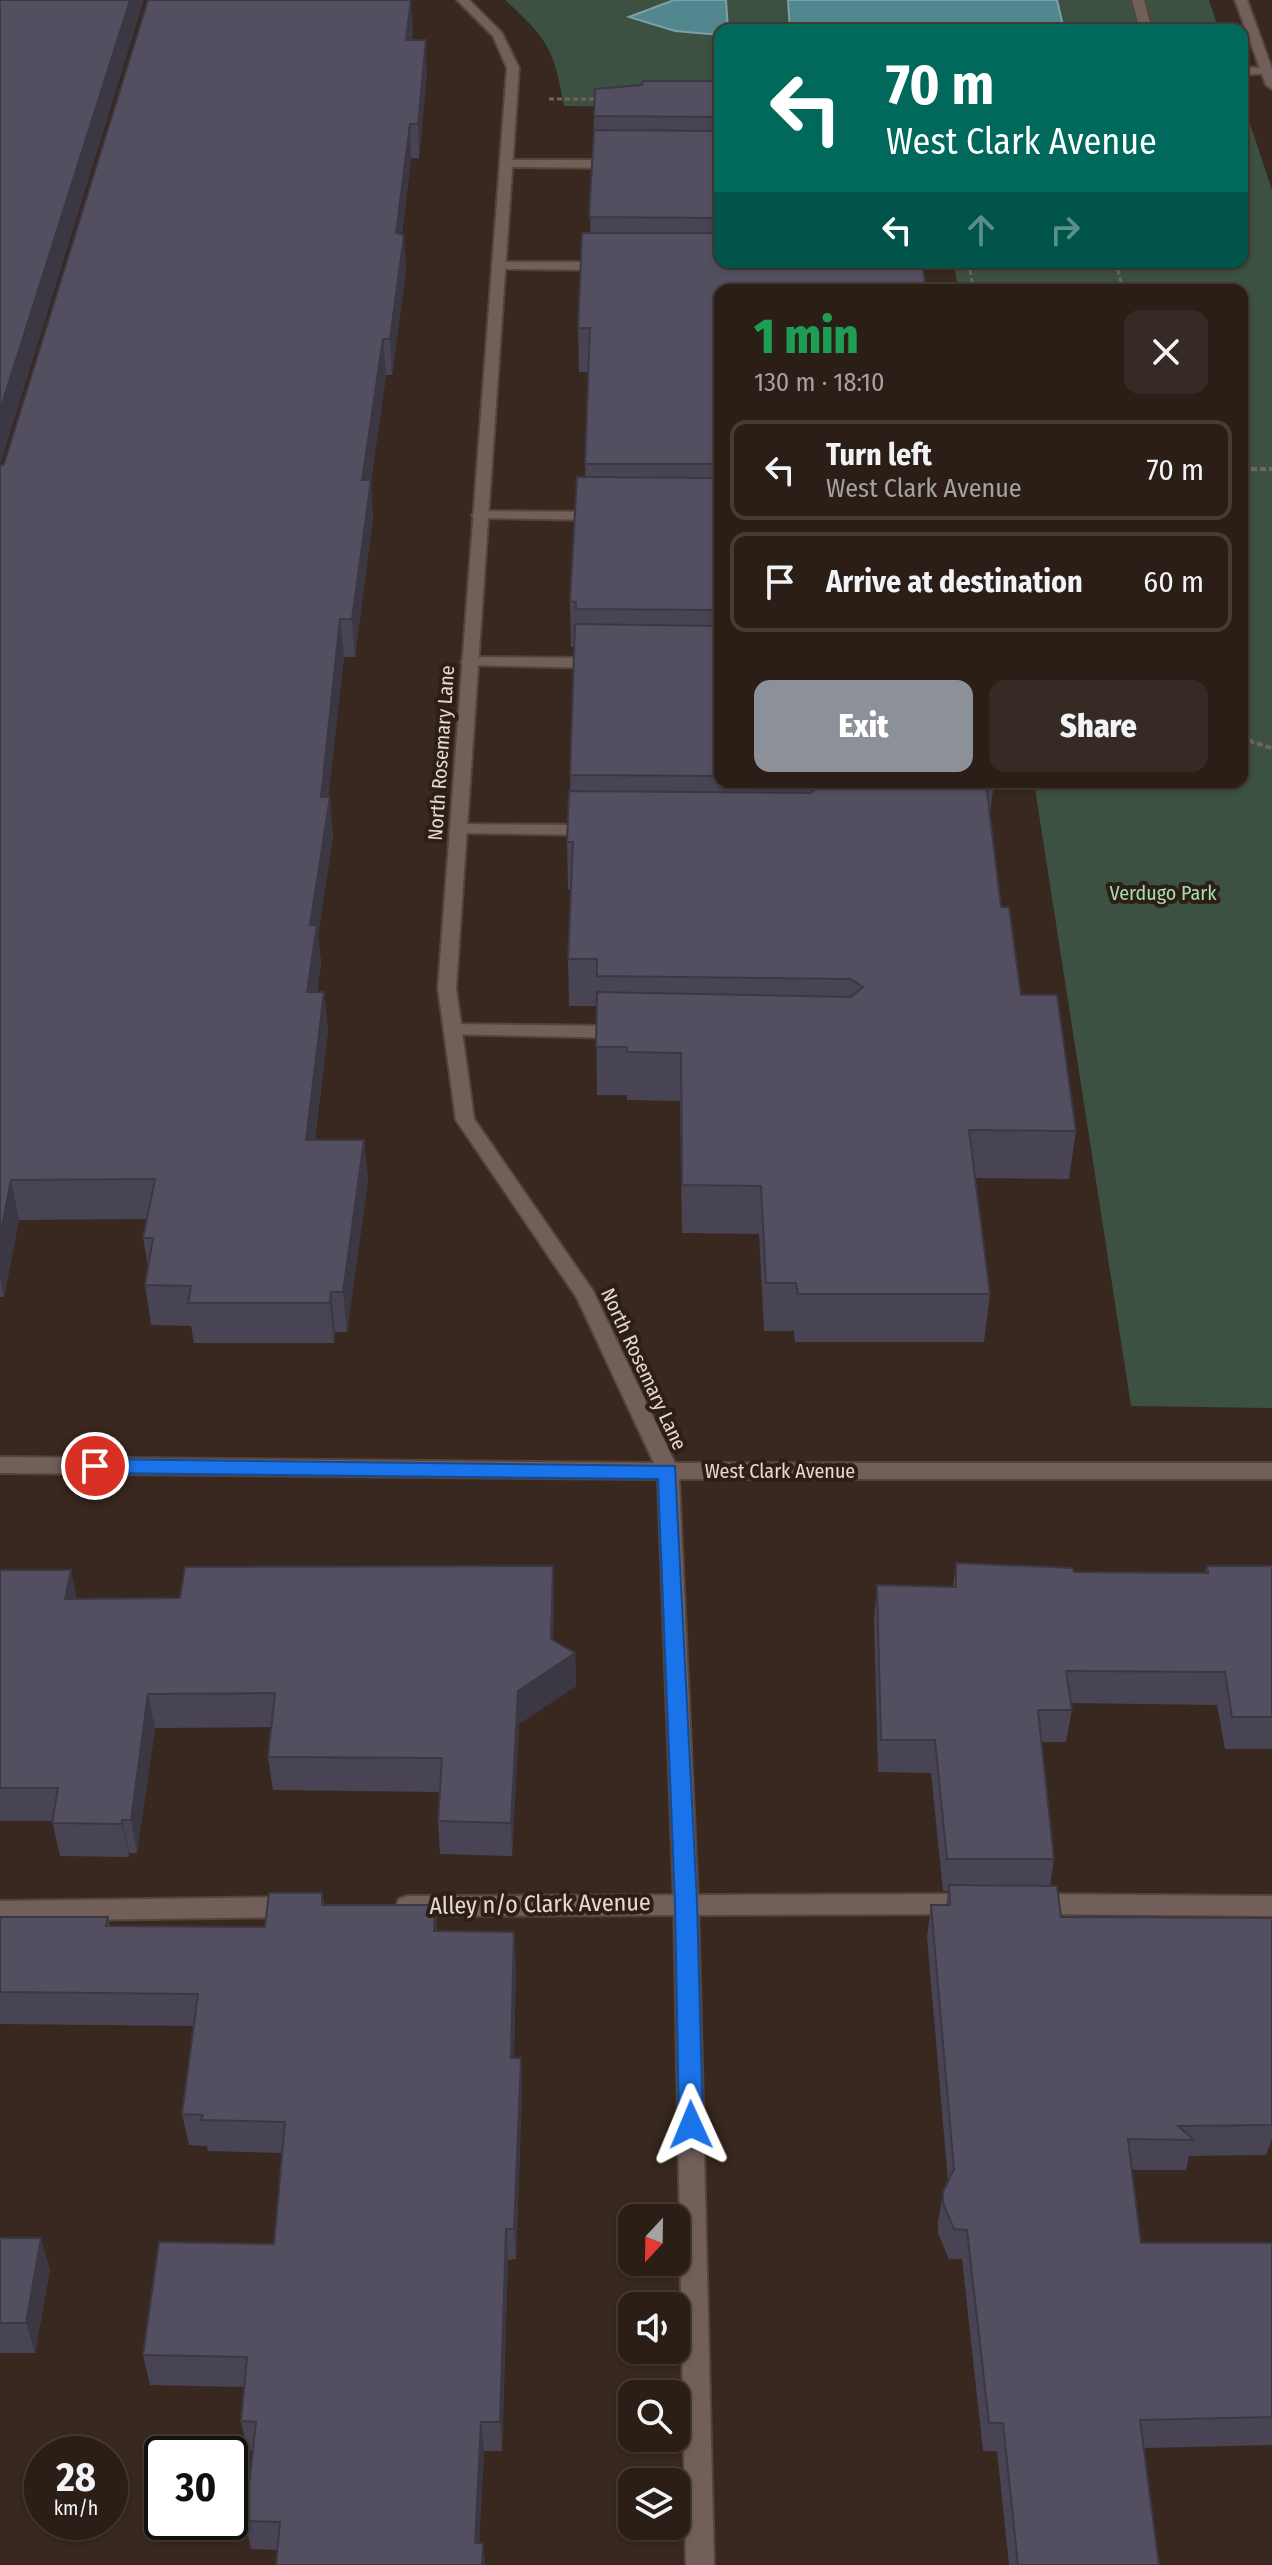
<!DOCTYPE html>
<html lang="en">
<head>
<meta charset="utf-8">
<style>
  :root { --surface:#2a1e17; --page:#362b24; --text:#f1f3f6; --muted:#a5a2a1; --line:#463c36; --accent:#8c9099 }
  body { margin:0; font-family:"Fira Sans Condensed",sans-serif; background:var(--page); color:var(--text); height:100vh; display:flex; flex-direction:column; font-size:30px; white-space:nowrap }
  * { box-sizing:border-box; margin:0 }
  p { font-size:26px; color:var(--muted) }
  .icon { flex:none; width:44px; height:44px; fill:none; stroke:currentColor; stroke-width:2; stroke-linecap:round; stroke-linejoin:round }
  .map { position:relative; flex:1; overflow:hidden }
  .sheet { position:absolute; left:714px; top:284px; width:534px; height:504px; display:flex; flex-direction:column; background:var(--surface); border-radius:16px; box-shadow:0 2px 6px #0004,0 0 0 2px var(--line) }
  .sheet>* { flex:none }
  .guide { position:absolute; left:714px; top:24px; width:534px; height:244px; border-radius:16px; box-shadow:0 2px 6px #0004,0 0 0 2px var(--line); background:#00695c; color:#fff; overflow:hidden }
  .needle { width:52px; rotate:202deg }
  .controls { position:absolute; left:618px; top:2204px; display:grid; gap:16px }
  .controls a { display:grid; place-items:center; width:72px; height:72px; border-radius:16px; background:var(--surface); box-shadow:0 2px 6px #0004,0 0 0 2px var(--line); font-size:40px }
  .speed { position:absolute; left:24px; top:2436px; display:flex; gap:16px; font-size:40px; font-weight:700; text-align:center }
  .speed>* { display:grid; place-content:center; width:104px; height:104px; border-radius:50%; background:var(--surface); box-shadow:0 2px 6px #0004,0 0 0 2px var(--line); line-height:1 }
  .speed small { font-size:20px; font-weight:400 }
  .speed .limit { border:4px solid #111; border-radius:12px; background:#fff; color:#111 }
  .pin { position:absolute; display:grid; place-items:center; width:68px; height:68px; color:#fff; margin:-34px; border:4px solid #fff; border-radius:50%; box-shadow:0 2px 8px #0007 }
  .me { position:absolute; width:88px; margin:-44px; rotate:359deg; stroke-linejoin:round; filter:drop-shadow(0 0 6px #0008) }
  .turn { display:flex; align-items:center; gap:28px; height:168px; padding:0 40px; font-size:36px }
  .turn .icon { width:104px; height:104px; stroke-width:2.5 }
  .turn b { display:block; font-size:56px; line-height:68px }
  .lanes { display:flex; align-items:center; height:76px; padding:0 40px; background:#0003; justify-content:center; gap:40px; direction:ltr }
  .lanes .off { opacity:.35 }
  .round { display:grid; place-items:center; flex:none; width:84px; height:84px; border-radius:16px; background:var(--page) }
  .overview { display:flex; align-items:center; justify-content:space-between; height:136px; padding:0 40px }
  h1 { font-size:48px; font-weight:800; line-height:60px; color:#1e9e55 }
  .cta { display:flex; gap:16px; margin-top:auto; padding:16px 40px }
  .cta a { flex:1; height:92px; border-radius:16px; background:var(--accent); color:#fff; font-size:32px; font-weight:800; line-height:92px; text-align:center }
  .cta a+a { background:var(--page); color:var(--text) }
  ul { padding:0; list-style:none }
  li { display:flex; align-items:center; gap:24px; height:100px; margin:0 16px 12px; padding:0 24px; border:4px solid var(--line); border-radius:16px }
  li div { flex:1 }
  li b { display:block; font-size:30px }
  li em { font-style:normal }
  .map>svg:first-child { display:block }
  .green { fill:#3c5142 }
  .water { fill:#53878f; stroke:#7ea0a3; stroke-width:2 }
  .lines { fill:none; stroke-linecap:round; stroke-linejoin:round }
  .service-casing { stroke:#54443c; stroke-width:4 }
  .minor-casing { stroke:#54443c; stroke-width:4 }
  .tertiary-casing { stroke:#54443c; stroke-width:4 }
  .path-far1 { stroke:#72635b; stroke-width:3; stroke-dasharray:5 3; stroke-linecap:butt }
  .path { stroke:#72635b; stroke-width:4; stroke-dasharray:6 3; stroke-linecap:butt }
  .service { fill:#725f5a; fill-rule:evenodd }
  .minor { fill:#725f5a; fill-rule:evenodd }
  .tertiary { fill:#725f5a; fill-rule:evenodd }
  .wall { fill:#484453 }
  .shaded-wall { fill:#3b3743 }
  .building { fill:#544f60; stroke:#3b3743; stroke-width:2 }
  .route { fill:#1a73e8; stroke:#114b97; stroke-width:2 }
  .labels { text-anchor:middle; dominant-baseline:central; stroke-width:8; stroke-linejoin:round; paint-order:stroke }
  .street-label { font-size:20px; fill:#e4d9d3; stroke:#2e1f16 }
  .park-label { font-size:20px; fill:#a3dfb3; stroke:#2e1f16 }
  .near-street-label { font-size:24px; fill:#e4d9d3; stroke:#2e1f16 }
</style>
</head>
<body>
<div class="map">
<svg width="1272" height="2565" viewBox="0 0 1272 2565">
  <rect width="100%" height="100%" fill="#38281f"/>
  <!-- green -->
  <g class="green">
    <path d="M505 0H1209L1219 30H720V108L564 106C554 49 548 39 505 0Z"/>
    <path d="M1242 100 1272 190V1408L1131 1406 1034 782H1242V290H958L954 262H1242Z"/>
  </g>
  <!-- water -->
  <g class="water">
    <path d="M674 0H726L728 30H720V35L675 31 629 17Z"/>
    <path d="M788 0H1057L1064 30H790Z"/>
  </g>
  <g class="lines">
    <defs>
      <g id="service">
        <path d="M1132 0H1144L1152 30H1140Z"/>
        <path d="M1242 67 1267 68 1272 73 1242 75Z"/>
        <path d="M500 160H616L622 164 616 168 504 167 500 166Z"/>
        <path d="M492 262H605L612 266 605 270 497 269 492 268Z"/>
        <path d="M479 511 599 512 606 516 599 520 474 518 472 515Z"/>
        <path d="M469 657 601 658 609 663 601 668 463 665 461 662Z"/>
        <path d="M457 824 593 825 601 830 593 835 451 833V825Z"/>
        <path d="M453 1024 621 1026 630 1032 621 1038 447 1034 444 1030 447 1026Z"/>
        <path d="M972 1894 981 1897 984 1904 981 1911 972 1914 408 1916 399 1913 396 1906 399 1899 408 1896Z"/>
        <path d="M1032 1894 1272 1896V1916L1032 1914 1023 1911 1020 1904 1023 1897Z"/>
        <path d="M292 1897 301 1900 304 1907 301 1914 292 1917 0 1921V1901Z"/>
      </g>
      <path id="minor" d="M457 0H469L502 33 519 68 456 988 474 1119 593 1291 675 1463H1272V1479H679L698 1902 714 2565H686L674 1902 658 1479 0 1473V1457L654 1463 577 1298 456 1120 438 988 507 68 493 36Z"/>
      <path id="tertiary" d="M1235 0H1247L1272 69V89L1266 85Z"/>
    </defs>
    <!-- service casing -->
    <use href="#service" class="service-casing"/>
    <!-- minor casing -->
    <use href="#minor" class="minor-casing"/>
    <!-- tertiary casing -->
    <use href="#tertiary" class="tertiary-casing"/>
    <!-- path-far1 -->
    <g class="path-far1">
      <path d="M549 99H599"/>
      <path d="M969 262 973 290"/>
      <path d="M1116 262 1123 290"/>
    </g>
    <!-- path -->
    <g class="path">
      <path d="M1242 469H1272"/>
      <path d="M1242 734 1252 742 1272 748"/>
    </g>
    <!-- service -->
    <use href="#service" class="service"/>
    <!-- minor -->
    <use href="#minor" class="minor"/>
    <!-- tertiary -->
    <use href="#tertiary" class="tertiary"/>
  </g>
  <!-- wall -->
  <g class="wall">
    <path d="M413 29 412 40 427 73 419 158H411L402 235 406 270 392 375H386L371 480 373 518 355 657H344L328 797 333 836 318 936 321 964 317 992H324L328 1031 315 1140H364L368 1180 347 1332H335L334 1343H194L191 1326 151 1325 145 1285 148 1266 143 1238 147 1219 19 1220 4 1297H0V466L4 464Z"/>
    <path d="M720 81V782H994L990 813 1001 907 1021 995 1076 1131 1069 1179 975 1178 990 1294 984 1342H795L794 1331H764L759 1234 682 1233 680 1101 627 1100V1095H597L596 1006H569L568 959 571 890 568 889 567 842 570 791 574 647H571L570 601 585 477 589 372H579L578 328 590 233 594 116Z"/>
    <path d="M956 1563 1074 1572 1205 1573 1207 1566H1272V1749H1225L1217 1705 1071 1703 1072 1710 1066 1742H1042L1054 1859 1050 1886 1061 1917 1272 1918V2139L1266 2155 1189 2156 1186 2170H1131L1141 2243H1272V2445L1144 2448 1159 2565H1009L997 2451H983L962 2259H949L938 2233V2222L943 2192 948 2181 927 1937 931 1905H946L948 1891H943L931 1773 878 1772 874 1618 877 1585 953 1587Z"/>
    <path d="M553 1566 554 1599 553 1640 575 1653 576 1686 519 1724 512 1856 440 1854 438 1821 440 1792 273 1790 268 1757 271 1727 155 1728 137 1853H129V1857L60 1856 52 1821H0V1570L77 1599 180 1598Z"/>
    <path d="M322 1893 324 1905 438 1931 516 1964 514 2058H521L522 2090 516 2259 508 2260 502 2451H484L479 2543H483L485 2565H276L277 2550 251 2549 245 2521 253 2451H247L241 2421 244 2387 150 2385 143 2355 274 2244 282 2153 208 2151 207 2146 189 2145 182 2114 194 2026 0 2024V1917H108L110 1926 265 1927Z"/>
    <path d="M0 2238 50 2269 35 2353H0Z"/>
  </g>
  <!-- shaded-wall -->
  <g class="shaded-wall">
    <path d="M130 0H144L0 466V410Z"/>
    <path d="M411 0 413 29 407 73 406 40Z"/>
    <path d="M426 40 427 73 419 158 418 124Z"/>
    <path d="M410 124 411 158 398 268 396 233Z"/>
    <path d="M404 235 406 270 392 375 390 339Z"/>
    <path d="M383 339 386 375 365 518 362 480Z"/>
    <path d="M371 480 373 518 355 657 352 619Z"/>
    <path d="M340 619 344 657 325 828 330 797 333 836 318 936 321 964 311 1031 307 992 310 925 321 797Z"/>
    <path d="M324 992 328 1031 310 1180 306 1140Z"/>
    <path d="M364 1140 368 1180 347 1332 343 1292Z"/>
    <path d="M11 1180 19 1220 4 1297 0 1276V1236Z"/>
    <path d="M331 1292 335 1332 334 1343 330 1303Z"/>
    <path d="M553 1566 554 1599 552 1668 575 1653 576 1686 519 1724 512 1856 511 1823 518 1691 551 1639Z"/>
    <path d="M71 1570 78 1604 65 1599Z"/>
    <path d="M148 1694 155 1728 137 1853 131 1820Z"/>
    <path d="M122 1820 129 1853V1857L122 1824Z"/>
    <path d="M435 1905 438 1938 434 1931Z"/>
    <path d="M514 1932 516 1964 513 2090 511 2058Z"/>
    <path d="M521 2058 522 2090 516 2259 514 2229Z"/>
    <path d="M506 2229 508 2260 502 2451 500 2422Z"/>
    <path d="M41 2238 50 2269 35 2353 26 2323Z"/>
    <path d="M481 2422 484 2451 478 2565 475 2543Z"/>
    <path d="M483 2543 485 2565H482Z"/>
  </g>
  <!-- building -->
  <g class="building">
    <path d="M0 0H130L0 410Z"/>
    <path d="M148 0H411L406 40H426L418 124H410L396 233 404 235 390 339H383L362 480H371L352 619H340L321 797H330L310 925H317L307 992H324L306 1140H364L343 1292H331L330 1303H188L191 1286 145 1285 153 1238H143L155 1179 11 1180 0 1236V466L4 464Z"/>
    <path d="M643 81H720V117L594 116 595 89 642 85Z"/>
    <path d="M594 130 720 131V218L589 217Z"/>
    <path d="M582 233H720V262H922L926 290H720V464H585L590 328H578Z"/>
    <path d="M577 477 720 478V610L576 609V602L570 601Z"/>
    <path d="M575 624 720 626V776L570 775Z"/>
    <path d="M816 782H986L1001 907H1009L1021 995H1057L1076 1131 969 1130 990 1294H798L796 1283H766L761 1186 682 1185 681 1053 627 1052V1047H596L597 992 851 997 863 987 851 979 597 976V959H568L573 842H567L569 791 810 793 821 786Z"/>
    <path d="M956 1563 1073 1568 1074 1572 1208 1573 1207 1566H1272V1717H1232L1225 1672 1066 1671 1072 1710H1038L1054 1859H947L935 1740H881L877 1585 956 1587Z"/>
    <path d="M553 1566 551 1639 575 1653 518 1691 511 1823 438 1821 442 1758 268 1757 275 1693 148 1694 131 1820H122V1824L52 1823 58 1788H0V1570H71L65 1599 180 1598 185 1567Z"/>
    <path d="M949 1885 1057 1886 1061 1917 1272 1918V2125L1178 2126 1194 2140 1128 2139 1141 2243H1272V2417L1140 2420 1159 2565H1018L1003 2423H989L967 2230 954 2229 943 2203V2192L954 2169 931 1905H950Z"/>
    <path d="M269 1893H322V1905H435L434 1931 514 1932 511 2058H521L514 2229H506L500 2422H481L475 2543H483L482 2565H276L280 2522 245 2521 256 2422 241 2421 247 2357 143 2355 159 2242 274 2244 285 2122 201 2120 203 2115 182 2114 198 1994 0 1992V1917H108L106 1926 265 1927Z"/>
    <path d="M0 2238H41L26 2323H0Z"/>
  </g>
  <!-- route -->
  <path class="route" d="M95 1459 675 1466 697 1902 703 2125 699 2133 691 2136 683 2133 679 2125 675 1902 658 1479 95 1473 86 1466Z"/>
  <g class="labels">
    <!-- street labels -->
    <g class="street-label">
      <text transform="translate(441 753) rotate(-86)">North Rosemary Lane</text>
      <text transform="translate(644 1369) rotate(65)">North Rosemary Lane</text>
      <text x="780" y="1471">West Clark Avenue</text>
    </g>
    <!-- park labels -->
    <g class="park-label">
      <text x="1163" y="893">Verdugo Park</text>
    </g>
    <!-- near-street labels -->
    <g class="near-street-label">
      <text transform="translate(540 1904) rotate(-1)">Alley n/o Clark Avenue</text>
    </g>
  </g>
</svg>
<div class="controls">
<a><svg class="needle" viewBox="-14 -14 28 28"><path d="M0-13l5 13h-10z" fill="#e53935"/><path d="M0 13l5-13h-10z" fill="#a5a2a1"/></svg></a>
<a><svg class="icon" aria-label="sound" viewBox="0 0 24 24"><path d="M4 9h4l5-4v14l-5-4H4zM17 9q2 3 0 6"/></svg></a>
<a><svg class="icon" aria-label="search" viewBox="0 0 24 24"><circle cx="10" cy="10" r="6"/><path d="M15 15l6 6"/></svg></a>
<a><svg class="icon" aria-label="layers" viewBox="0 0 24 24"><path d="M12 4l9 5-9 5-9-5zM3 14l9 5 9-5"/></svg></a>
</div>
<div class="speed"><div>28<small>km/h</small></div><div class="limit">30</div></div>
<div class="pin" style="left:95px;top:1466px;background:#d93025"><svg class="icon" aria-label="arrive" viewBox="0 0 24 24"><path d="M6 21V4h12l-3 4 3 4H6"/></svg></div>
<svg class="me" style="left:691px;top:2125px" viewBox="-20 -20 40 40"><path d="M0-17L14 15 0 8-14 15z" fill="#1a73e8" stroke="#fff" stroke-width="4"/></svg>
<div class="guide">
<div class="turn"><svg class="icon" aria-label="left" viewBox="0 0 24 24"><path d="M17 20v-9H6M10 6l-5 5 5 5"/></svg><div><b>70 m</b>West Clark Avenue</div></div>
<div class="lanes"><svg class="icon" aria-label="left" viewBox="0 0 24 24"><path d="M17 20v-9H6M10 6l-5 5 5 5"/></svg><svg class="icon off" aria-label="ahead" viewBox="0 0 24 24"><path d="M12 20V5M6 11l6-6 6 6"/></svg><svg class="icon off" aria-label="right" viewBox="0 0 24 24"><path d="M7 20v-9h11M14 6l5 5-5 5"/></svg></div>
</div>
<section class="sheet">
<div class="overview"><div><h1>1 min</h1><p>130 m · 18:10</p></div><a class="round"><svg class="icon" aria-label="close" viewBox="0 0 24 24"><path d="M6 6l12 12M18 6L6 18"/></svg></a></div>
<ul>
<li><svg class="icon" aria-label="left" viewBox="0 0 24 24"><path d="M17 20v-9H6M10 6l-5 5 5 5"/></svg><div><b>Turn left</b><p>West Clark Avenue</p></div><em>70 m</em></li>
<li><svg class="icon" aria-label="arrive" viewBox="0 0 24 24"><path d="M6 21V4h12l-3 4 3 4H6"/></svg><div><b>Arrive at destination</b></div><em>60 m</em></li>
</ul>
<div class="cta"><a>Exit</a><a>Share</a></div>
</section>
</div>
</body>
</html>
